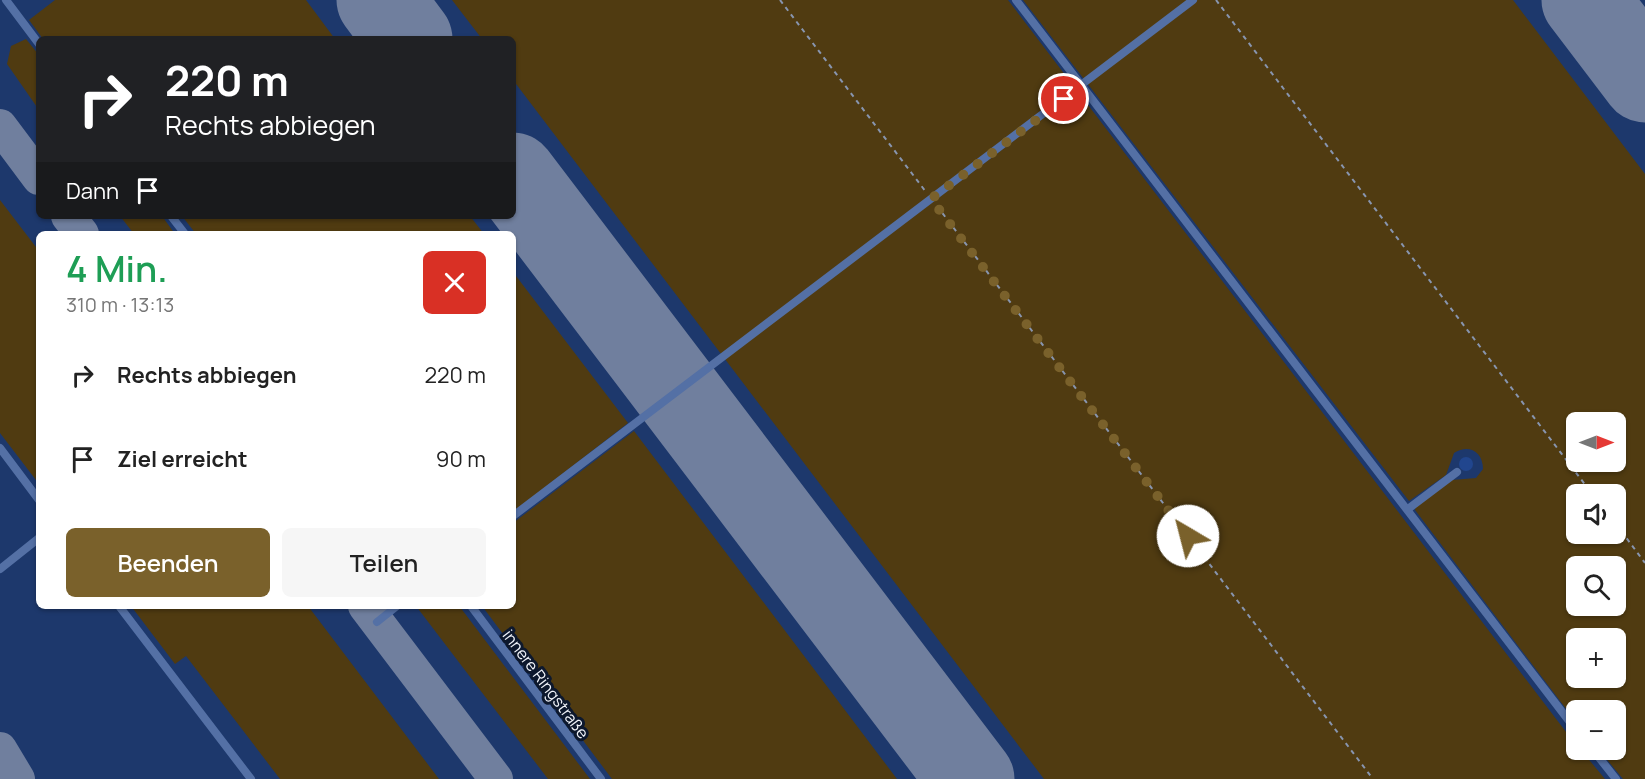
<!DOCTYPE html>
<html lang="de">
<head>
<meta charset="utf-8">
<style>
  :root { --surface:#fff; --page:#f6f6f6; --text:#222; --muted:#767676; --accent:#7a612b }
  body { margin:0; font-family:Manrope,sans-serif; background:var(--page); color:var(--text); height:100vh; display:flex; flex-direction:column; font-size:22px; white-space:nowrap }
  * { box-sizing:border-box; margin:0 }
  p { font-size:20px; color:var(--muted) }
  .icon { flex:none; width:33px; height:33px; fill:none; stroke:currentColor; stroke-width:2; stroke-linecap:round; stroke-linejoin:round }
  .map { position:relative; flex:1; overflow:hidden }
  .details { position:absolute; left:36px; top:231px; width:480px; height:378px; display:flex; flex-direction:column; background:var(--surface); border-radius:9px; box-shadow:0 2px 4px #0004 }
  .details>* { flex:none }
  .top-card { position:absolute; left:36px; top:36px; width:480px; height:183px; border-radius:9px; box-shadow:0 2px 4px #0004; background:#202124; color:#fff; overflow:hidden }
  .needle { width:39px; rotate:90deg }
  .fabs { position:absolute; left:1566px; top:412px; display:grid; gap:12px }
  .fabs a { display:grid; place-items:center; width:60px; height:60px; border-radius:9px; background:var(--surface); box-shadow:0 2px 4px #0004; font-size:30px }
  .pin { position:absolute; display:grid; place-items:center; width:51px; height:51px; color:#fff; margin:-26px; border:3px solid #fff; border-radius:50%; box-shadow:0 2px 6px #0007 }
  .me { position:absolute; width:66px; margin:-33px; rotate:323deg; stroke-linejoin:round; filter:drop-shadow(0 0 4px #0008) }
  .turn { display:flex; align-items:center; gap:21px; height:126px; padding:0 30px; font-size:27px }
  .turn .icon { width:78px; height:78px; stroke-width:2.5 }
  .turn b { display:block; font-size:42px; line-height:51px }
  .then { display:flex; align-items:center; height:57px; padding:0 30px; background:#0003; gap:12px; font-size:22px }
  .round { display:grid; place-items:center; flex:none; width:63px; height:63px; border-radius:9px; background:var(--page) }
  .summary { display:flex; align-items:center; justify-content:space-between; height:102px; padding:0 30px }
  h1 { font-size:36px; font-weight:600; line-height:45px; color:#1e9e55 }
  .action { display:flex; gap:12px; margin-top:auto; padding:12px 30px }
  .action a { flex:1; height:69px; border-radius:9px; background:var(--accent); color:#fff; font-size:24px; font-weight:600; line-height:69px; text-align:center }
  .action a+a { background:var(--page); color:var(--text) }
  ul { padding:0; list-style:none }
  li { display:flex; align-items:center; gap:18px; height:84px; padding:0 30px }
  li div { flex:1 }
  li b { display:block; font-size:22px }
  li em { font-style:normal }
  .map>svg:first-child { display:block }
  .built { fill:#1d386c; fill-rule:evenodd }
  .green { fill:#503b11; fill-rule:evenodd }
  .lines { fill:none; stroke-linecap:round; stroke-linejoin:round }
  .taxiway { stroke:#707f9e; stroke-width:34 }
  .runway { stroke:#707f9e; stroke-width:87 }
  .building { fill:#21468e }
  .path { stroke:#8895af; stroke-width:2; stroke-dasharray:4.5 4.5; stroke-linecap:butt }
  .service { stroke:#5470a5; stroke-width:8 }
  .route { stroke:#7a612b; stroke-width:10; stroke-dasharray:0 18 }
  .labels { text-anchor:middle; dominant-baseline:central; stroke-width:6; stroke-linejoin:round; paint-order:stroke }
  .street-label { font-size:16px; fill:#f1f4fa; stroke:#0d182d }
</style>
</head>
<body>
<div class="map">
<svg width="1645" height="779" viewBox="0 0 1645 779">
  <rect width="100%" height="100%" fill="#162e5d"/>
  <!-- built -->
  <path class="built" d="M0 0H1645V779H0ZM39 39H513V216H39ZM39 234H513V606H39ZM1576 423H1616V462H1576ZM1576 495H1616V534H1576ZM1576 567H1616V606H1576ZM1576 639H1616V678H1576ZM1576 711H1616V750H1576Z"/>
  <!-- green -->
  <g class="green">
    <path d="M55 0H306L335 39H43L29 20Z"/>
    <path d="M452 0H1008L1576 745V750H1581L1605 779H1044L513 80V39H482Z"/>
    <path d="M1023 0H1513L1645 174V779H1623L1599 750H1616V711H1576V722L1415 510 1416 506 1452 480 1476 478 1483 469C1483 451 1468 444 1454 453L1446 475 1409 501ZM1576 423H1616V462H1576ZM1576 495H1616V534H1576ZM1576 567H1616V606H1576ZM1576 639H1616V678H1576Z"/>
    <path d="M26 39 39 55V110L7 64 11 46Z"/>
    <path d="M0 200 39 251V484L0 433Z"/>
    <path d="M120 216H162L175 234H134Z"/>
    <path d="M182 216H470L484 234H196Z"/>
    <path d="M513 272 628 423 513 512Z"/>
    <path d="M634 431 897 779H612L485 610 484 606H513V523Z"/>
    <path d="M131 606H308L439 779H280L186 656 175 664Z"/>
    <path d="M416 606 460 607 590 779H548Z"/>
  </g>
  <g class="lines">
    <!-- taxiway -->
    <g class="taxiway">
      <path d="M0 126 39 178"/>
      <path d="M68 216 82 234"/>
      <path d="M365 606 496 779"/>
      <path d="M0 749 18 779"/>
    </g>
    <!-- runway -->
    <g class="runway">
      <path d="M380 0 409 39"/>
      <path d="M1585 0 1645 79"/>
      <path d="M513 176 971 779"/>
    </g>
  </g>
  <!-- building -->
  <circle class="building" cx="1466" cy="464" r="7"/>
  <g class="lines">
    <!-- path -->
    <g class="path">
      <path d="M780 0 926 192"/>
      <path d="M1216 0 1593 495"/>
      <path d="M937 206 1373 779"/>
      <path d="M1616 524 1645 563"/>
    </g>
    <!-- service -->
    <g class="service">
      <path d="M6 0 39 44"/>
      <path d="M1016 0 1576 730"/>
      <path d="M171 216 185 234"/>
      <path d="M0 448 39 500"/>
      <path d="M1408 509 1457 472"/>
      <path d="M513 516 1193 0"/>
      <path d="M0 569 39 538"/>
      <path d="M119 606 251 779"/>
      <path d="M471 606 601 779"/>
      <path d="M377 622 397 606"/>
      <path d="M1593 750 1616 779"/>
    </g>
  </g>
  <g class="lines">
    <!-- route -->
    <path class="route" d="M1064 99 931 199 1188 536"/>
  </g>
  <g class="labels">
    <!-- street labels -->
    <g class="street-label">
      <text transform="translate(546 684) rotate(53)">innere Ringstraße</text>
    </g>
  </g>
</svg>
<div class="fabs">
<a><svg class="needle" viewBox="-14 -14 28 28"><path d="M0-13l5 13h-10z" fill="#e53935"/><path d="M0 13l5-13h-10z" fill="#767676"/></svg></a>
<a><svg class="icon" aria-label="sound" viewBox="0 0 24 24"><path d="M4 9h4l5-4v14l-5-4H4zM17 9q2 3 0 6"/></svg></a>
<a><svg class="icon" aria-label="search" viewBox="0 0 24 24"><circle cx="10" cy="10" r="6"/><path d="M15 15l6 6"/></svg></a>
<a>+</a>
<a>−</a>
</div>
<div class="pin" style="left:1064px;top:99px;background:#d93025"><svg class="icon" aria-label="arrive" viewBox="0 0 24 24"><path d="M6 21V4h12l-3 4 3 4H6"/></svg></div>
<svg class="me" style="left:1188px;top:536px" viewBox="-20 -20 40 40"><circle r="19" fill="#fff"/><path d="M0-13L10 11 0 6-10 11z" fill="#7a612b"/></svg>
<div class="top-card">
<div class="turn"><svg class="icon" aria-label="right" viewBox="0 0 24 24"><path d="M7 20v-9h11M14 6l5 5-5 5"/></svg><div><b>220 m</b>Rechts abbiegen</div></div>
<div class="then">Dann<svg class="icon" aria-label="arrive" viewBox="0 0 24 24"><path d="M6 21V4h12l-3 4 3 4H6"/></svg></div>
</div>
<section class="details">
<div class="summary"><div><h1>4 Min.</h1><p>310 m · 13:13</p></div><a class="round" style="background:#d93025;color:#fff"><svg class="icon" aria-label="close" viewBox="0 0 24 24"><path d="M6 6l12 12M18 6L6 18"/></svg></a></div>
<ul>
<li><svg class="icon" aria-label="right" viewBox="0 0 24 24"><path d="M7 20v-9h11M14 6l5 5-5 5"/></svg><div><b>Rechts abbiegen</b></div><em>220 m</em></li>
<li><svg class="icon" aria-label="arrive" viewBox="0 0 24 24"><path d="M6 21V4h12l-3 4 3 4H6"/></svg><div><b>Ziel erreicht</b></div><em>90 m</em></li>
</ul>
<div class="action"><a>Beenden</a><a>Teilen</a></div>
</section>
</div>
</body>
</html>
